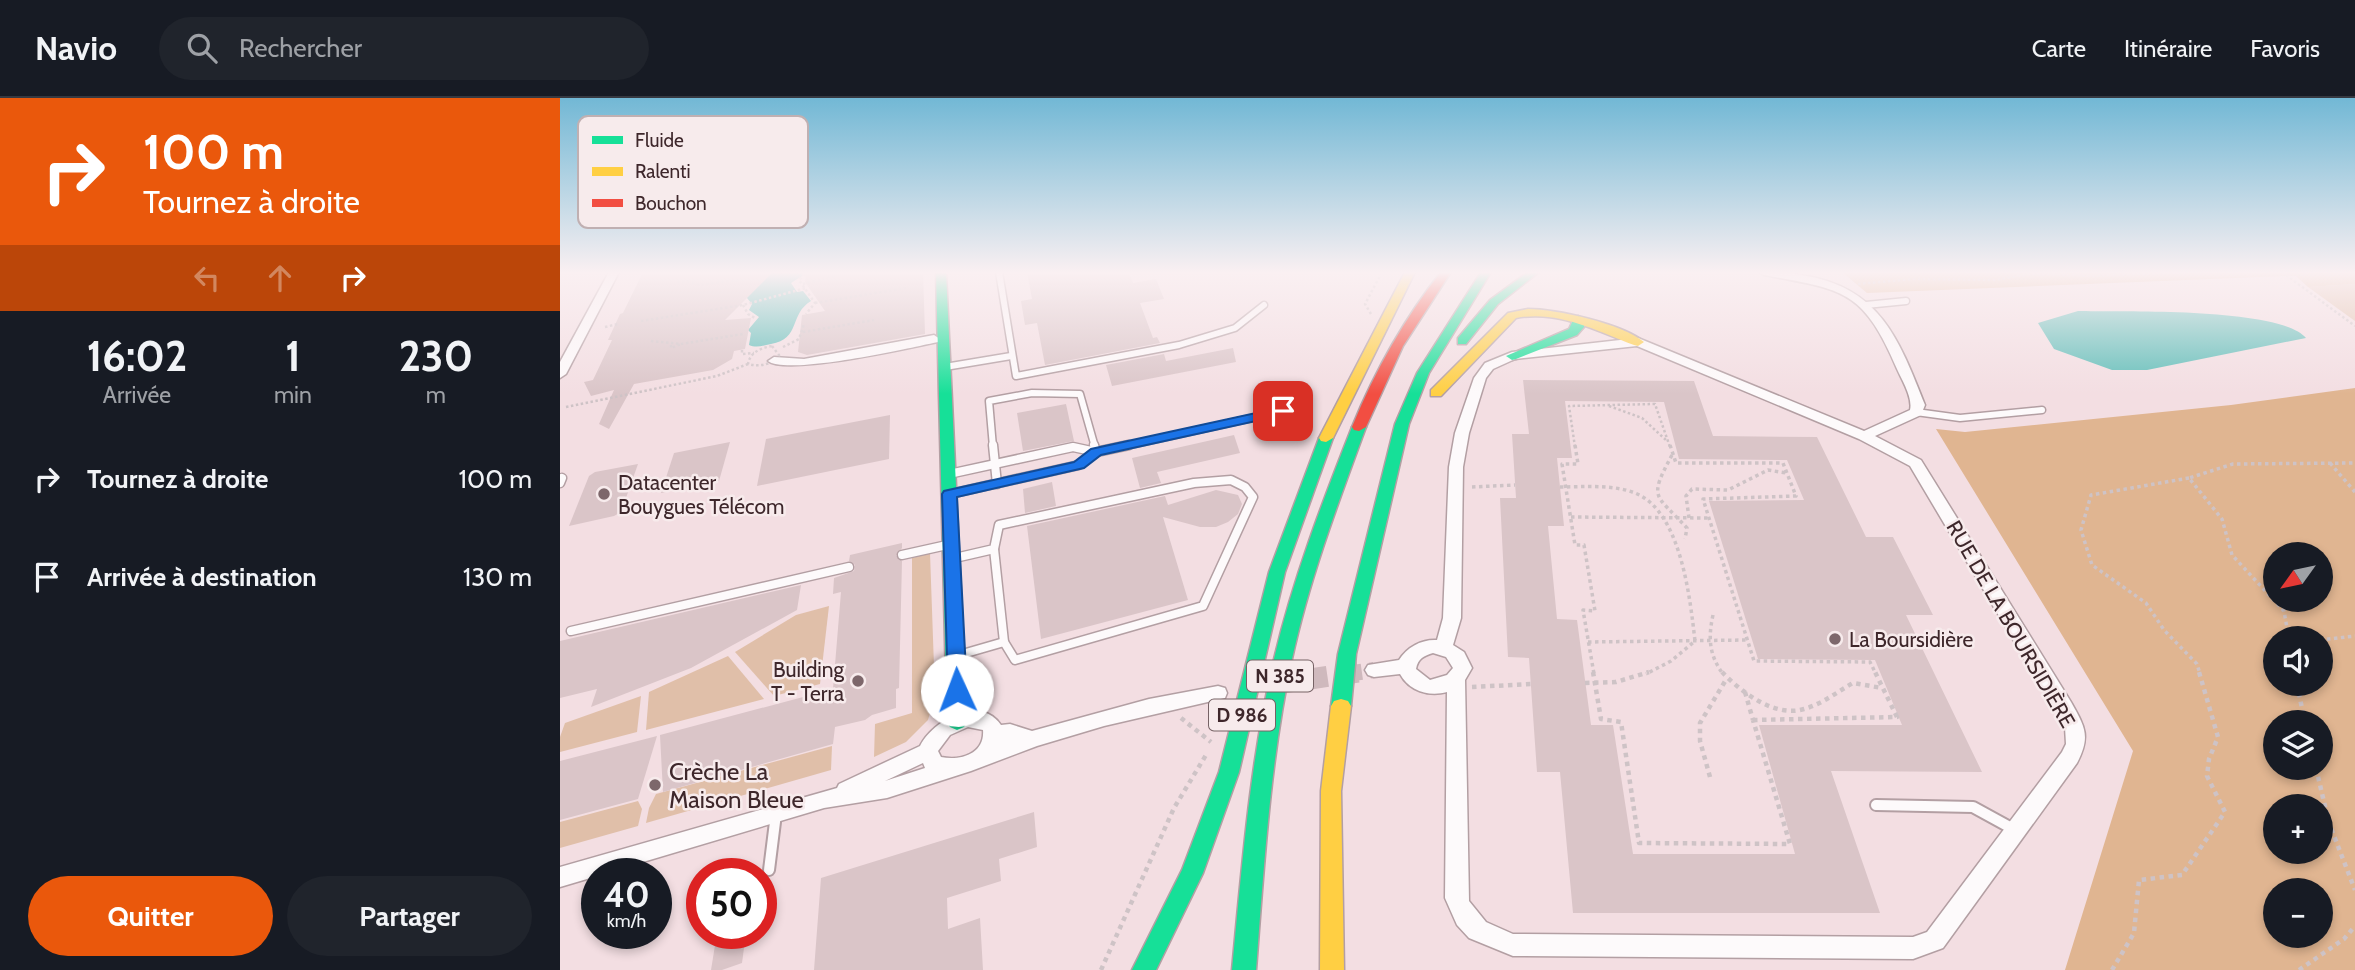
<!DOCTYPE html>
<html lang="fr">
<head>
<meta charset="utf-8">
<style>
  :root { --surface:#171b24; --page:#20242c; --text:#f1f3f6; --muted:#9ea1a6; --line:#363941; --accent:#ea580c }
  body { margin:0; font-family:Cabin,sans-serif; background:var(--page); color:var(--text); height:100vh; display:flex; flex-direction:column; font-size:26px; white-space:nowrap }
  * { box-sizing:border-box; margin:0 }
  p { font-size:23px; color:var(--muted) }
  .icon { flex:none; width:38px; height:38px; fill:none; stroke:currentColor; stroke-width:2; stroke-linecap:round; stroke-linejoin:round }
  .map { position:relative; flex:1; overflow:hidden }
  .details { display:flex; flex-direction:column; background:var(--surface); width:560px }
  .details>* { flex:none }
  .top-card { background:#ea580c; color:#fff; overflow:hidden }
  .needle { width:46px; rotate:237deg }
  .controls { position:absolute; left:1703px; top:444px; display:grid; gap:14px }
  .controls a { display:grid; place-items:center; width:70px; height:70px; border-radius:50%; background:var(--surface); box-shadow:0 4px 10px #0003; font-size:35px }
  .speed { position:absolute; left:21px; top:760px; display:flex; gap:14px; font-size:35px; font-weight:700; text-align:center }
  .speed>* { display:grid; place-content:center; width:91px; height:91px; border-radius:50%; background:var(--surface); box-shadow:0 4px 10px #0003; line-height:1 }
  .speed small { font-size:18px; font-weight:400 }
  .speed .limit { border:10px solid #d22; background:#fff; color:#111 }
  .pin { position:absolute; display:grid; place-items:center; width:60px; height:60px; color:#fff; margin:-30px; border-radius:14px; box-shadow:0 4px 10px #0006 }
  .me { position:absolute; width:77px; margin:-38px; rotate:358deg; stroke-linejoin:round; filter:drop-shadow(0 0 5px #0008) }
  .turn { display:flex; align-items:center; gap:24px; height:147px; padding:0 28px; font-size:32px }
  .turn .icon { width:91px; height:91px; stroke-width:2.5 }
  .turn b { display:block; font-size:49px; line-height:60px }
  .lanes { display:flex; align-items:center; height:66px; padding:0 28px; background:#0003; justify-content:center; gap:35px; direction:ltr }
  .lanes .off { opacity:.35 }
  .eta { display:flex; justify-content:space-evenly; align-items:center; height:119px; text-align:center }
  .eta b { font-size:42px; font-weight:800; line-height:49px }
  .action { display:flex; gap:14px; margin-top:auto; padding:14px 28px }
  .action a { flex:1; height:80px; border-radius:42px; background:var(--accent); color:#fff; font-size:28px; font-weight:800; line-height:80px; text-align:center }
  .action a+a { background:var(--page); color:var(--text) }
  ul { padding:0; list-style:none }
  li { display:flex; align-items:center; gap:21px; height:98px; padding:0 28px }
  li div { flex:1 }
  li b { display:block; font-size:26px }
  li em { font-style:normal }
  header { display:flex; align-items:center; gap:42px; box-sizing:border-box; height:98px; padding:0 35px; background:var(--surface); border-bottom:2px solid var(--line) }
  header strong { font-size:33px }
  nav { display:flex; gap:38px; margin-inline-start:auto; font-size:24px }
  .search { width:490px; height:63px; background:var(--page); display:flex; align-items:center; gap:18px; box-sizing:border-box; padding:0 24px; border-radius:38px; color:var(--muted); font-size:26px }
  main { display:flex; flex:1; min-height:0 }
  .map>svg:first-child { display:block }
  .green { fill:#e0bfa9 }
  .forest { fill:#e0b591; fill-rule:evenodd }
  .water { fill:#61beb9 }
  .building { fill:#dac5c8; fill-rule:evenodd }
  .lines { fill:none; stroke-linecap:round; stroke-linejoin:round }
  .street-tunnel-far1 { stroke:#cfb9bd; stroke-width:16; stroke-dasharray:16 8; stroke-linecap:butt }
  .street-tunnel { stroke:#cfb9bd; stroke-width:21; stroke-dasharray:21 10; stroke-linecap:butt }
  .lane-far2-casing { stroke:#b39fa3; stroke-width:9 }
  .lane-far1-casing { stroke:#b39fa3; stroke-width:11 }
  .lane-casing { stroke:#b39fa3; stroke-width:14 }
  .street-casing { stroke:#b39fa3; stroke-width:3 }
  .fast-casing { stroke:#b39fa3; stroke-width:3 }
  .slow-casing { stroke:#b39fa3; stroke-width:3 }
  .jam-casing { stroke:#b39fa3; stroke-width:3 }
  .path-far2 { stroke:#cec3c6; stroke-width:2.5; stroke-dasharray:2.5 2.5; stroke-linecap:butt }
  .path-far1 { stroke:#cec3c6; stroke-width:3.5; stroke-dasharray:3.5 3.5; stroke-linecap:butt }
  .path { stroke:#cec3c6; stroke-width:4.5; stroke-dasharray:4.5 4.5; stroke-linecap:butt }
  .lane-far2 { stroke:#fdfafb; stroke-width:6 }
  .lane-far1 { stroke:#fdfafb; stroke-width:8 }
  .lane { stroke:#fdfafb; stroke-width:10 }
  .street { fill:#fdfafb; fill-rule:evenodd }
  .fast { fill:#16e098; fill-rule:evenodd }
  .slow { fill:#ffcf43; fill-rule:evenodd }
  .jam { fill:#f24e42; fill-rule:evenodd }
  .route { fill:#1a73e8; stroke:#114b97; stroke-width:2 }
  .poi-dot { fill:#7d676b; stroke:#f7ebec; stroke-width:2.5 }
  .labels { text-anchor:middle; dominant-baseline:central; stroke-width:5; stroke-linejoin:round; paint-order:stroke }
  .shield { fill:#f7ebec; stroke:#766265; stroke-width:2 }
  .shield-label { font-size:19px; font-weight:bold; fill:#3e272b }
  .poi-label { font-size:21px; fill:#3e272b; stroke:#f7ebec; text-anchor:start }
  .street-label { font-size:21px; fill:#3e272b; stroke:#f7ebec }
  .near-poi-label { font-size:24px; fill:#3e272b; stroke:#f7ebec; text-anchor:start }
  .key { fill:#f7ebec; stroke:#c0b0b2; stroke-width:2 }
  .key-label { font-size:19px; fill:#3e272b }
</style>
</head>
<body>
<header>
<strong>Navio</strong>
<div class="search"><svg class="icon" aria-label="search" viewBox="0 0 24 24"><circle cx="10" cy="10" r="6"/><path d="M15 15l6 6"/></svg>Rechercher</div>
<nav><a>Carte</a><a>Itinéraire</a><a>Favoris</a></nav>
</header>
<main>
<section class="details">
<div class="top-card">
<div class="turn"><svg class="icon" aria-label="right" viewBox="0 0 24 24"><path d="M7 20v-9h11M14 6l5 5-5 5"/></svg><div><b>100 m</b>Tournez à droite</div></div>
<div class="lanes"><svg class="icon off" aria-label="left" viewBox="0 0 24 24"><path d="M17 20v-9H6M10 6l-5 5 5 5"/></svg><svg class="icon off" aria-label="ahead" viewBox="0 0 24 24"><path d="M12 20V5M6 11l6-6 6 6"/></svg><svg class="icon" aria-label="right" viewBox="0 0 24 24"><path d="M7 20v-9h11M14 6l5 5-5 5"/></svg></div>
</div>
<div class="eta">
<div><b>16:02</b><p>Arrivée</p></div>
<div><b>1</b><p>min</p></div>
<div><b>230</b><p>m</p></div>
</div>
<ul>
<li><svg class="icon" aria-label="right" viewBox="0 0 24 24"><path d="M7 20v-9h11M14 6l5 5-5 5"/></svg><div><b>Tournez à droite</b></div><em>100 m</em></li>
<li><svg class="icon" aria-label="arrive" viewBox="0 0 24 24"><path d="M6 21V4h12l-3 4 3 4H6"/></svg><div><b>Arrivée à destination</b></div><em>130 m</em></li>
</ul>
<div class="action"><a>Quitter</a><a>Partager</a></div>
</section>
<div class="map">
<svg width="1795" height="872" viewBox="0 0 1795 872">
  <rect width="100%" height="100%" fill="#f3dee2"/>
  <!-- green -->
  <g class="green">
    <path d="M1795 186V223L1748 189Z"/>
    <path d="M370 455 375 597 368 622 346 644 314 659 315 626 352 615V460Z"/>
    <path d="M269 508 260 586 214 598 175 554 236 517Z"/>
    <path d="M168 558 204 601 86 632 89 594Z"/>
    <path d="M81 598 77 634 0 654V639L5 625Z"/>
    <path d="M272 648 271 672 86 725 89 710 96 696Z"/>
    <path d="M78 703 82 711 78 728 0 750V724Z"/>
  </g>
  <!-- forest -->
  <g class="forest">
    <path d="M1282 174H1795V186L1748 189 1736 178H1725L1307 195Z"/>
    <path d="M1795 290V872H1505L1573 653 1376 331 1405 334 1671 307ZM1715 457H1760V502H1715ZM1715 541H1760V586H1715ZM1715 625H1760V670H1715ZM1715 709H1760V754H1715ZM1715 793H1760V838H1715Z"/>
  </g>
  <!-- water -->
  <g class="water">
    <path d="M189 174H243L242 178 231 185 237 194 243 193 251 203C229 216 241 241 211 246 202 248 196 250 189 247L191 235 188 232 199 219 189 212 192 206 187 200 184 175Z"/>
    <path d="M1518 213C1562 214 1720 209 1746 240L1587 272H1552L1494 251 1478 225Z"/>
  </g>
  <!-- building -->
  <g class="building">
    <path d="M83 174H213L165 222 191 220 185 251 174 253 172 261 153 272 74 286 49 331 39 326 54 292 31 298 24 284 33 282 52 242H48L60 216 63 215Z"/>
    <path d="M246 174H363L365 236 247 257 238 254 242 217 265 213 245 184Z"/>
    <path d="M467 174H569L573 185 596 181 604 201 580 205 593 240 597 239 600 245 485 267 477 225 465 227 461 203 472 201Z"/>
    <path d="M673 250 676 264 552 288 546 267 604 256 606 263Z"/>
    <path d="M963 282 1134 283 1153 338 1257 339 1306 439H1333L1373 517H1346L1422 674 1271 673 1320 815H1013L1000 674H977L969 560 948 559 940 400H956L952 336H969ZM1005 303 1104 304 1119 361 1227 362 1244 402 1149 403 1198 561 1315 562 1342 627H1199L1235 756H1073L1053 627H1031L1017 522 997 521 988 428H1004L997 360H1012Z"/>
    <path d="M506 306 514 343 463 353 457 315Z"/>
    <path d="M330 317 329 361 197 388 206 341Z"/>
    <path d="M674 337 680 355 597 374 601 385 580 390 572 360Z"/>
    <path d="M170 344 159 383 101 395 114 355Z"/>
    <path d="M78 366 61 414 54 418 9 428 29 378 35 374Z"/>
    <path d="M492 384 496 408 465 415 463 391Z"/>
    <path d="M656 392 678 397 682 406 678 416 668 424 656 429H640L603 419 628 502 481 541 467 428 605 398 608 407Z"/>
    <path d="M342 445V450L336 458 342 463 339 590 336 591V610L312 617 305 622 275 629 273 646 103 694 100 637 273 591 281 494 273 496 274 480 294 473 295 467 289 463 290 457Z"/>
    <path d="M241 487 237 512 131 570 31 609 37 591 0 600V543Z"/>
    <path d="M97 638 78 701 0 722V663Z"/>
    <path d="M474 714 477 749 439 761 441 783 387 800 388 831 420 820 423 872H254L261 780Z"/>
    <path d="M157 835H186L182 865 162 872H151Z"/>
  </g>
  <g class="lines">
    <!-- street-tunnel-far1 -->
    <path class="street-tunnel-far1" d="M786 576 814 572"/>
    <!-- street-tunnel -->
    <path class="street-tunnel" d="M716 586 798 574"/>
    <defs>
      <g id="lane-far2">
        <path d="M439 174 456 278 619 247 675 230 704 207"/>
        <path d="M1306 207 1346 203"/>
        <path d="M385 269 451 258"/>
        <path d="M1356 314 1400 320 1482 312"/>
        <path d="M433 349 429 303 472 295 520 296 535 349"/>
        <path d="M561 349 724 313"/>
      </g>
      <g id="lane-far1">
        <path d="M433 347 437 386"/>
        <path d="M534 347 536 354 569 347"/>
        <path d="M389 376 513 349 536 354 519 367 390 396"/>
        <path d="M0 385 2 380"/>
        <path d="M434 451 444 544"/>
        <path d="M342 457 387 447"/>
        <path d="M395 460 434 451 439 427 634 385 671 382 685 389 693 399 643 508 455 562 444 544 399 557"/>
        <path d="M11 533 289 469"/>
      </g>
      <g id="lane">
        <path d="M1316 707 1413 709 1455 732"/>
        <path d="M209 772 216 716"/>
      </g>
      <g id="street">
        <path d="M49 174H59L6 276 0 280V264Z"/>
        <path d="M1199 174C1215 173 1231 175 1247 178 1321 191 1340 244 1365 307L1361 317 1315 338 1361 362 1511 604C1525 629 1531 638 1517 665L1383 850 1353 861 953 858 909 840 897 827 885 800 887 594C869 599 849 593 840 576L814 579 808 577 805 572 808 567 839 562C847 549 862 541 877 542L883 520 889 369 895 335 914 280 925 265 952 254 1078 240 1304 333 1350 312C1353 300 1342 282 1337 271 1303 191 1283 192 1204 177ZM1077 248 1299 341 1350 368 1505 629 1506 646 1502 654 1367 834 1353 839 953 836 926 824 909 803 905 582 912 570 904 554 893 547 901 520 903 369 909 335 926 280 933 271 955 261ZM873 555 886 559 893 570 887 577 870 582 856 571C858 560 864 558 873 555Z"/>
        <path d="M374 237 380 241 378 244C350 250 227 278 208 263L214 259 244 261Z"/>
        <path d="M658 588 665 590 667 595 665 600 544 628 477 648 411 673 327 700 264 710 46 775H37V778L0 789V769L277 690 279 686 360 648C373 622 420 596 441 627L450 626 472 633 589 601ZM408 629 423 632C425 656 400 663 381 659L378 653 390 637ZM363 665 365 670 325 683Z"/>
      </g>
      <g id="fast">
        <path d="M376 174H386L407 624 404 629 397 632 390 629 387 624Z"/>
        <path d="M921 174H931L869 275 849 326 796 556 791 608 788 613 781 615 774 613 771 608 778 556 835 326 857 275Z"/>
        <path d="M968 174H979L938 206 906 246H898V240L930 202Z"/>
        <path d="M1018 218 1024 222V229L1017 237 956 261 952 262 946 258 1009 231 1014 220Z"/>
        <path d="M799 325 806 329C778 405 749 482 732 561 710 663 704 768 696 872H672C682 768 690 663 714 561 733 481 762 405 792 329Z"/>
        <path d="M766 336 773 340 725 474 679 674 643 775 596 872H572L622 772 659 674 709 474 759 340Z"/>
      </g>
      <g id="slow">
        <path d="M845 174H855L773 340 766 344 761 343 759 340Z"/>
        <path d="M968 211C996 211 1063 226 1084 244L1078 248 1074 247C1035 232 998 212 956 220L881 298H871V292L948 215Z"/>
        <path d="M781 601 788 603 791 608 781 693 784 872H760L761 693 771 608 774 603Z"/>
      </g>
      <path id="jam" d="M881 174H891L843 248 806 329 799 333 794 332 792 329C815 273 844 221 881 174Z"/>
    </defs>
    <!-- lane-far2 casing -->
    <use href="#lane-far2" class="lane-far2-casing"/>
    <!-- lane-far1 casing -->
    <use href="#lane-far1" class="lane-far1-casing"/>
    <!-- lane casing -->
    <use href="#lane" class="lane-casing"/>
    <!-- street casing -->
    <use href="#street" class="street-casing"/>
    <!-- fast casing -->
    <use href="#fast" class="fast-casing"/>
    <!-- slow casing -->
    <use href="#slow" class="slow-casing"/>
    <!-- jam casing -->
    <use href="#jam" class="jam-casing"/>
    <!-- path-far2 -->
    <g class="path-far2">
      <path d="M1722 174 1795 228"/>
      <path d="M245 176 239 182 255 205 246 216"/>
      <path d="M117 184 127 183 140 187 178 182"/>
      <path d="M243 186 291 174"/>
      <path d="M1298 186 1354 181 1436 182 1470 176 1532 178 1627 174"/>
      <path d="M255 205 346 190"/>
      <path d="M183 207 188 216 195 220"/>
      <path d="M811 216 805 206 822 174"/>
      <path d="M81 223 183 207 246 190"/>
      <path d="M45 229 58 226"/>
      <path d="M243 234 314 222"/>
      <path d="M91 243 121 246 183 236"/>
      <path d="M111 247V250L121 246"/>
      <path d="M212 248 219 257C211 267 200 269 188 266 190 254 201 250 212 248Z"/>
      <path d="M223 249 239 241 244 226"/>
      <path d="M182 252V256L194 255"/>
      <path d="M1049 308 1082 320 1107 343"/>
      <path d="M6 309 157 278 188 266"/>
      <path d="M1015 349 1009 308 1095 306 1110 349"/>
    </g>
    <!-- path-far1 -->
    <g class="path-far1">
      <path d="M1015 347 1018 366H1002L1015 447H1024L1035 513 1023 512 1034 576"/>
      <path d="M1110 347 1116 365H1223L1236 398 1143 401 1194 563 1310 564 1316 576"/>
      <path d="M1112 357C1088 402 1095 395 1127 430L1125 441"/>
      <path d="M1770 365 1795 394"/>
      <path d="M1629 380 1531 397 1521 432 1532 467 1586 505 1604 532 1637 566 1640 576"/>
      <path d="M912 389 955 387"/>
      <path d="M1000 389C1024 389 1052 386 1075 395 1121 413 1130 500 1135 543L1111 563 1086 576"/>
      <path d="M1011 419 1149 420"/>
      <path d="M1129 420 1126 398 1132 391 1168 392 1208 372 1226 375"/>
      <path d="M1153 517C1148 540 1149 557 1163 576"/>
      <path d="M1729 541 1724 513 1672 457 1662 421 1629 380 1673 366 1795 365"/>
      <path d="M1760 542 1795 538"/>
      <path d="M1028 544 1187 542"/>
    </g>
    <!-- path -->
    <g class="path">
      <path d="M1033 574 1041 621 1061 624 1079 745 1230 746 1193 622"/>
      <path d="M1162 574C1181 594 1215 620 1244 611 1262 606 1277 594 1293 585L1322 590"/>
      <path d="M1025 585 1056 584 1089 574"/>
      <path d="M1737 586 1745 625"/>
      <path d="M912 589 971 586"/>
      <path d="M1185 594 1193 622"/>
      <path d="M621 620 651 644"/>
      <path d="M1193 622 1337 619 1315 574"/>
      <path d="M1756 670 1769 725 1795 792"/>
      <path d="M1150 679 1140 643V625L1167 580"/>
      <path d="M541 872 614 710 646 657"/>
      <path d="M1552 872 1574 835 1579 782 1622 777 1665 714 1647 678 1649 661 1658 639 1639 574"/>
      <path d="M1739 872 1784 841 1795 828"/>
    </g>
    <!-- lane-far2 -->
    <use href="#lane-far2" class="lane-far2"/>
    <!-- lane-far1 -->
    <use href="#lane-far1" class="lane-far1"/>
    <!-- lane -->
    <use href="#lane" class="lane"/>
    <!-- street -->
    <use href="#street" class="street"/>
    <!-- fast -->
    <use href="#fast" class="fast"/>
    <!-- slow -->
    <use href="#slow" class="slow"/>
    <!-- jam -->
    <use href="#jam" class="jam"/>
  </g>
  <!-- sky -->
  <linearGradient id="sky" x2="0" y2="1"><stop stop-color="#72b8d5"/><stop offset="0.59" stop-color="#faf0f2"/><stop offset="1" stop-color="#faf0f2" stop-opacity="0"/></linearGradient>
  <rect width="1795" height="296" fill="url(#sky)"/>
  <!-- route -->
  <path class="route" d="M723 309 730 313 728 316 541 357 524 370 397 399 407 592 404 597 397 599 391 597 388 592 382 396 384 393 514 364 531 351Z"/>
  <!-- markers -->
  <g class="poi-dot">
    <circle cx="44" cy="396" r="7"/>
    <circle cx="1275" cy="541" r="7"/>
    <circle cx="298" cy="583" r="7"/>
    <circle cx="95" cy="687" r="7"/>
  </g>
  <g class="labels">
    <!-- shield labels -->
    <g class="shield">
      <rect x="687" y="562.5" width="66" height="31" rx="5"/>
      <rect x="649" y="601.5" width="66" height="31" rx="5"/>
    </g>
    <g class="shield-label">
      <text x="720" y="578">N 385</text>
      <text x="682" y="617">D 986</text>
    </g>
    <!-- poi labels -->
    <g class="poi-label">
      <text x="58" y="384">Datacenter<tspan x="58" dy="24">Bouygues Télécom</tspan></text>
      <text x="1289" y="541">La Boursidière</text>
      <text x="284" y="571" text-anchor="end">Building<tspan x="284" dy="24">T - Terra</tspan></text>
    </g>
    <!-- street labels -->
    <g class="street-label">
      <text transform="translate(1451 526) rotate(60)">RUE DE LA BOURSIDIÈRE</text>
    </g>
    <!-- near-poi labels -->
    <g class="near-poi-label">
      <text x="109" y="673">Crèche La<tspan x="109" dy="28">Maison Bleue</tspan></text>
    </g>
  </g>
  <!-- legend -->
  <rect x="18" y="18" width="230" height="112" rx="10" class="key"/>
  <rect x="32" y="38" width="31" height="8" fill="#16e098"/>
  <rect x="32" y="69" width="31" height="9" fill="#ffcf43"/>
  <rect x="32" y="101" width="31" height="8" fill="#f24e42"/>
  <g class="key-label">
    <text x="75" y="49">Fluide</text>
    <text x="75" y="80">Ralenti</text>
    <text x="75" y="112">Bouchon</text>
  </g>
</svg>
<div class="controls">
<a><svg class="needle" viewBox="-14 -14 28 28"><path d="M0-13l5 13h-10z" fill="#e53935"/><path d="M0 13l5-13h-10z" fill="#9ea1a6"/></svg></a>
<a><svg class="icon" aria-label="sound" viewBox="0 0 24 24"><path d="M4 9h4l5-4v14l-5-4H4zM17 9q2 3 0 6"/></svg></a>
<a><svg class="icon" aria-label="layers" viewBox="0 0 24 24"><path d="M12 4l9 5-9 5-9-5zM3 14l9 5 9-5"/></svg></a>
<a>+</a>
<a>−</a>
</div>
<div class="speed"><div>40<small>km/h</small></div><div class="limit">50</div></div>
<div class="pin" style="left:723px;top:313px;background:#d93025"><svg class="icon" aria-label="arrive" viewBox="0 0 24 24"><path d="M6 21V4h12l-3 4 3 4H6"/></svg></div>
<svg class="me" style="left:397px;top:592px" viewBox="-20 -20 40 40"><circle r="19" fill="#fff"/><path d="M0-13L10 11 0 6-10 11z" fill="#1a73e8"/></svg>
</div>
</main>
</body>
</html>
